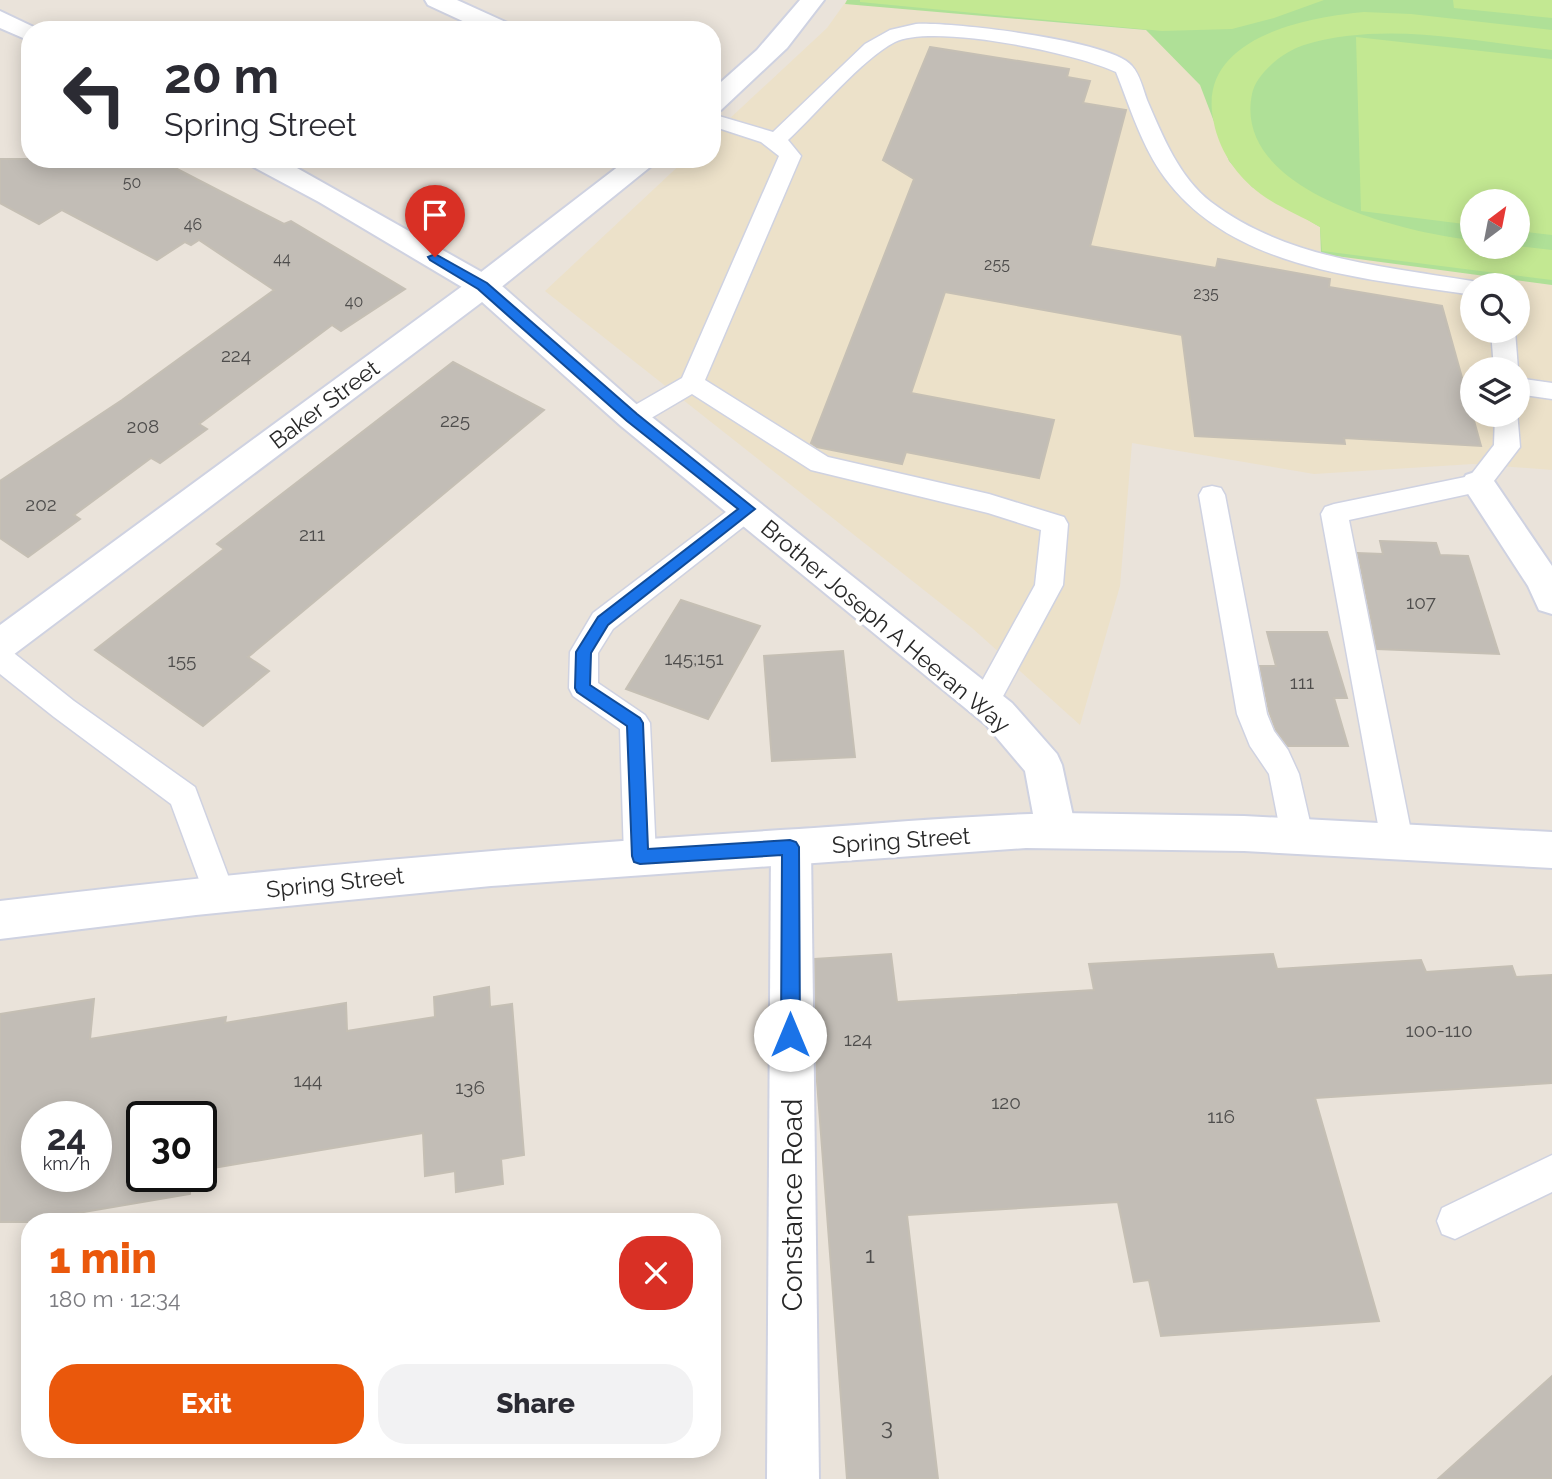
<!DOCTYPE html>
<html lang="en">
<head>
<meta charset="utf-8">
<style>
  :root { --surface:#fff; --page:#f2f2f3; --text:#2b2b33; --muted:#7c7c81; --accent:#ea580c }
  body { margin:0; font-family:Raleway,sans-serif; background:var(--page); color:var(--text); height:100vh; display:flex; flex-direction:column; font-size:26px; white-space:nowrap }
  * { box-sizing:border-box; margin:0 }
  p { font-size:23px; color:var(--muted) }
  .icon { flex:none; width:38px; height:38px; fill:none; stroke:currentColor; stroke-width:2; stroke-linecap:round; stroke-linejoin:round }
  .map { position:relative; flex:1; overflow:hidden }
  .side { position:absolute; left:21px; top:1213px; width:700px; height:245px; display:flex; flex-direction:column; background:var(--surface); border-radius:28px; box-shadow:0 4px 18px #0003 }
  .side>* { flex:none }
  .banner { position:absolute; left:21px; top:21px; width:700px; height:147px; border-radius:28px; box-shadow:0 4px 18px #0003; background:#fff; color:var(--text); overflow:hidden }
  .needle { width:46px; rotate:32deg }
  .buttons { position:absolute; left:1460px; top:189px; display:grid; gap:14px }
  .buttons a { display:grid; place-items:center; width:70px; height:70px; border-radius:50%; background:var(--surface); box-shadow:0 4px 18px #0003; font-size:35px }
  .speed { position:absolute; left:21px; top:1101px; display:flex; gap:14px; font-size:35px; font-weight:700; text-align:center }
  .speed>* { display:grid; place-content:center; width:91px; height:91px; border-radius:50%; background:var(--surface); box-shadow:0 4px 18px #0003; line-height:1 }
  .speed small { font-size:18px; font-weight:400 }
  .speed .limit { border:4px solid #111; border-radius:10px; background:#fff; color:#111 }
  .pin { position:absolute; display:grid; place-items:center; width:60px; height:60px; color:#fff; margin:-72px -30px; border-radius:50% 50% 50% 0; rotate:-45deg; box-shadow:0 0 7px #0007 }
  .pin .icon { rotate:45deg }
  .me { position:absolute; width:77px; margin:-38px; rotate:0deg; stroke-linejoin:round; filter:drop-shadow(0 0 5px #0008) }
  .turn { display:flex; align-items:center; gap:24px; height:147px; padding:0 28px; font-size:32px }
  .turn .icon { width:91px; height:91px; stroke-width:2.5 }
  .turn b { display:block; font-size:49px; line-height:60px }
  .round { display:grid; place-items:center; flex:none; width:74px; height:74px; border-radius:28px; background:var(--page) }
  .overview { display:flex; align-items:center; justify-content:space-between; height:119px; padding:0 28px }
  h1 { font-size:42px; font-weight:800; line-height:52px; color:var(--accent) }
  .primary-button { display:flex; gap:14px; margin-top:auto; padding:14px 28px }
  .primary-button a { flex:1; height:80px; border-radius:28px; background:var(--accent); color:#fff; font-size:28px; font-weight:800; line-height:80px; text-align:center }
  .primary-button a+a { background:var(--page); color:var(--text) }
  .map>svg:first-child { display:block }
  .education { fill:#ece1c9; fill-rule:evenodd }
  .green { fill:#afe097; fill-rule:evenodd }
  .pitch { fill:#c3e892 }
  .building { fill:#c2bdb6; stroke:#c5bfb4; stroke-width:2; fill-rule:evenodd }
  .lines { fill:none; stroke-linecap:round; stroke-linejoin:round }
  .lane-casing { stroke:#cfd2e1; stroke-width:3 }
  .street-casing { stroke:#cfd2e1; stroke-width:4 }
  .secondary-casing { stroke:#cfd2e1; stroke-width:4 }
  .lane { fill:#fff; fill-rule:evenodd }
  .street { fill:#fff; fill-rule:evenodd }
  .secondary { fill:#fff; fill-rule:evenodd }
  .route { fill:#1a73e8; stroke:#114b97; stroke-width:2 }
  .labels { text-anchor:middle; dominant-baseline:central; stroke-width:7; stroke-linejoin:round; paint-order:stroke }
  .far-number-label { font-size:16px; fill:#4e4d4c }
  .number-label { font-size:19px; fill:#4e4d4c }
  .street-label { font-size:23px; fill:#282828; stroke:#fff }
  .near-number-label { font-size:23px; fill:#4e4d4c }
  .near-street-label { font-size:28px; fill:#282828; stroke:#fff }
</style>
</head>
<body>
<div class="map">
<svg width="1552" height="1479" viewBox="0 0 1552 1479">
  <rect width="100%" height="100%" fill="#eae3da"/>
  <!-- education -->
  <path class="education" d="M847 0H1552V470L1473 464 1314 474 1132 443 1120 586 1080 725 972 628 545 291 686 159H712V135L827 28ZM1472 201H1517V247H1472ZM1472 285H1517V331H1472ZM1472 369H1517V415H1472Z"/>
  <!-- green -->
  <path class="green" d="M847 0H1552V285L1321 254 1320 227 1252 187 1229 161 1200 85 1146 30 845 4ZM1472 201H1517V247H1472Z"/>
  <!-- pitch -->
  <g class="pitch">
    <path d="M860 0H1324L1274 18 1232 29 1162 31 860 2Z"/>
    <path d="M1453 0H1552V18L1454 8Z"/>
    <path d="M1364 12 1411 14 1552 30V50C1471 41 1384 21 1304 45 1284 51 1256 73 1252 94 1232 191 1402 232 1472 240V247L1517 246 1552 250V280L1322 251 1320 227C1298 214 1270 204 1251 186 1231 168 1217 144 1213 118 1198 38 1306 17 1364 12Z"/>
    <path d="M1356 37 1552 59V235L1517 231V201H1472V225L1361 211Z"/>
  </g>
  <!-- building -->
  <g class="building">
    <path d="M930 47 1069 69 1067 77 1090 81 1083 103 1126 110 1090 246 1216 268 1218 259 1330 279 1329 287 1442 306 1481 446 1344 438 1345 444 1195 436 1182 335 945 292 911 393 1054 420 1039 478 906 452 902 464 817 447 811 443 914 179 883 160Z"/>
    <path d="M0 159H158L284 224 291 221 405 289 341 331 332 325 199 424 207 429 160 463 151 458 74 515 80 519 28 557 0 538V481L122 400 274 290 199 240 191 245 185 242 157 260 62 210 39 224 0 203Z"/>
    <path d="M453 362 544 410 248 657 269 671 203 726 95 650 224 549 217 544Z"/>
    <path d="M1380 541 1436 543 1440 555 1468 556 1499 654 1377 649 1358 553 1383 554Z"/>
    <path d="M681 600 760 626 708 719 626 689Z"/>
    <path d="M1267 632H1327L1347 698H1334L1348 746H1288L1276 730 1269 711 1260 666H1276Z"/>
    <path d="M843 651 855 757 772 761 764 656Z"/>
    <path d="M891 954 897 1002 1094 990 1089 964 1273 954 1277 969 1421 960 1426 972 1512 966 1516 977 1552 975V1083L1315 1098 1379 1321 1161 1336 1149 1280 1134 1282 1118 1202 907 1215 938 1479H847L816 1068 815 959Z"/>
    <path d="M489 987 490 1007 512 1004 524 1155 501 1159 503 1184 456 1192 455 1171 425 1176 423 1133 201 1170V1116H142V1176H191L190 1194 72 1214 71 1222H0V1014L94 999 90 1039 226 1017 225 1023 346 1003 347 1031 435 1017 434 997ZM37 1116H96V1176H37Z"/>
    <path d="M1552 1376V1479H1438Z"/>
  </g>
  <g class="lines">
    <defs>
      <g id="lane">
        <path d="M916 24C951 22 1112 40 1132 66 1140 75 1143 89 1147 100 1163 137 1179 177 1211 202 1286 259 1382 266 1472 281L1482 285H1472V295C1367 278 1234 271 1165 178 1142 147 1130 107 1116 72 1077 53 933 23 895 42 862 59 817 113 788 140L801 156 705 380 828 457 989 494 1064 517 1068 524 1063 585 995 711 985 715 975 711 970 703 1035 585 1041 530 988 513 811 470 692 394 641 424 632 427 623 424 619 418 623 412 682 378 779 156 761 142 712 126V114L773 132 865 44 890 30Z"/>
        <path d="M1491 331H1515L1518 369 1517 370 1494 369Z"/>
        <path d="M1517 378 1552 383V399L1517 394Z"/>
        <path d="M1517 411 1520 447 1487 490 1349 520 1413 841 1408 851 1397 854 1386 851 1381 841 1321 514 1325 507 1334 504 1470 476 1494 445 1495 415H1517Z"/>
        <path d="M1212 486 1221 488 1225 495 1267 714 1274 731 1288 750 1299 774 1313 835 1308 844 1297 848 1286 844 1281 835 1269 774 1250 746 1237 714 1199 495 1203 488Z"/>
        <path d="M748 499 757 502 761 509 757 516 613 629 598 653V683L645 715 650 723 656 856 651 866 640 870 629 866 624 856 620 729 573 696 569 688 570 652 593 613 739 502Z"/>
        <path d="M0 647 10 650 74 701 195 787 235 894 230 904 219 908 208 904 171 804 54 717 0 674Z"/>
        <path d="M1552 1155V1192L1455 1239 1442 1234 1437 1221 1442 1208Z"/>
      </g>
      <g id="street">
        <path d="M425 0H457L512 25 515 30H482L428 5Z"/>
        <path d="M0 11 40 30H30V41L0 28Z"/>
        <path d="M246 159H281L494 279 643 410 1012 703 1057 754 1062 765 1076 830 1070 842 1056 847 1042 842 1036 830 1025 771 986 725 621 426 472 293 319 202 250 165Z"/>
        <path d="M1478 471 1490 475 1552 566V614L1539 610 1528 586 1461 483 1466 475Z"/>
        <path d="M791 830 805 835 811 847 819 1479H767L771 847 777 835Z"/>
      </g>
      <g id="secondary">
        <path d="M800 0H824L787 48 721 110 712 112V90L757 50Z"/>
        <path d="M628 159H660L494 293 13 655 0 659V625L472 279Z"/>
        <path d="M1060 813 1244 816 1552 832V868L1244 851 1026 848 491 886 196 915 0 939V901C266 869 532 845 799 829 886 823 973 815 1060 813Z"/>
      </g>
    </defs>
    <!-- lane casing -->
    <use href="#lane" class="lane-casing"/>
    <!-- street casing -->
    <use href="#street" class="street-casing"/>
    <!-- secondary casing -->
    <use href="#secondary" class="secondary-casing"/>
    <!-- lane -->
    <use href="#lane" class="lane"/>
    <!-- street -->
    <use href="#street" class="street"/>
    <!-- secondary -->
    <use href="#secondary" class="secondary"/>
  </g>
  <!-- route -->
  <path class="route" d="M435 254 487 283 637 414 755 509 608 625 591 653 590 685 640 718 643 723 648 849 790 840 796 842 799 847 800 1035 797 1041 790 1043 784 1041 781 1035 782 855 640 864 634 862 632 856 627 726 577 692 575 688 576 652 598 617 738 509 627 421 478 289 430 260 428 257Z"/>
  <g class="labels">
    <!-- far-number labels -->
    <g class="far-number-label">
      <text x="132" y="182">50</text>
      <text x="193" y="224">46</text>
      <text x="282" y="258">44</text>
      <text x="997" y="264">255</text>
      <text x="1206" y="293">235</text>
      <text x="354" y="301">40</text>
    </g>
    <!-- number labels -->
    <g class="number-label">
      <text x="236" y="355">224</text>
      <text x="455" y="420">225</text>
      <text x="143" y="426">208</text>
      <text x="41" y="504">202</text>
      <text x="312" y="534">211</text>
      <text x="1421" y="602">107</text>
      <text x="694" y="658">145;151</text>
      <text x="182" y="660">155</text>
      <text x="1302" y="682">111</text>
      <text x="1439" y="1030">100-110</text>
      <text x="858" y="1039">124</text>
      <text x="308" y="1080">144</text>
      <text x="470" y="1087">136</text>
      <text x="1006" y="1102">120</text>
      <text x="1221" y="1116">116</text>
    </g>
    <!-- street labels -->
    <g class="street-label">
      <text transform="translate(324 404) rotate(-37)">Baker Street</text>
      <text transform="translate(886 626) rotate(40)">Brother Joseph A Heeran Way</text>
      <text transform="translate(901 840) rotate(-4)">Spring Street</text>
      <text transform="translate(335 882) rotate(-6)">Spring Street</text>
    </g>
    <!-- near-number labels -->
    <g class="near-number-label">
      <text x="870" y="1254">1</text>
      <text x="887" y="1426">3</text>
    </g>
    <!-- near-street labels -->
    <g class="near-street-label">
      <text transform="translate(792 1205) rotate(-90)">Constance Road</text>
    </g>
  </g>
</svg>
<div class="buttons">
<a><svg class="needle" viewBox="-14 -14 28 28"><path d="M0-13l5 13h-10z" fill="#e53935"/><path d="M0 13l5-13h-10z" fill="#7c7c81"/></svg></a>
<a><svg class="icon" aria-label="search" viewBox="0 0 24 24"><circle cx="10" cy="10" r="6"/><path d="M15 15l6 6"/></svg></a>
<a><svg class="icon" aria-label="layers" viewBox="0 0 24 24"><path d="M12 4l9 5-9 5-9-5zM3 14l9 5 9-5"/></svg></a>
</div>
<div class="speed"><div>24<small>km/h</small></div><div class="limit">30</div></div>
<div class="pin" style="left:435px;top:257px;background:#d93025"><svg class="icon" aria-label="arrive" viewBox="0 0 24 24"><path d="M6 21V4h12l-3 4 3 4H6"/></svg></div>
<svg class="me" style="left:790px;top:1035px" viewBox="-20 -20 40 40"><circle r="19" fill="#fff"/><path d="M0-13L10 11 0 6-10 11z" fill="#1a73e8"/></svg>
<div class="banner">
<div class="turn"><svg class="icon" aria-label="left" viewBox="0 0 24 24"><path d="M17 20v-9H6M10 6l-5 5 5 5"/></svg><div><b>20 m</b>Spring Street</div></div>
</div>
<section class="side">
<div class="overview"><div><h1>1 min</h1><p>180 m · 12:34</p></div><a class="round" style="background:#d93025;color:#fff"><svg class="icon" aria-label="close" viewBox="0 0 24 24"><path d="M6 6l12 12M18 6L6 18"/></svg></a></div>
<div class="primary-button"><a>Exit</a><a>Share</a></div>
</section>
</div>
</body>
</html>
